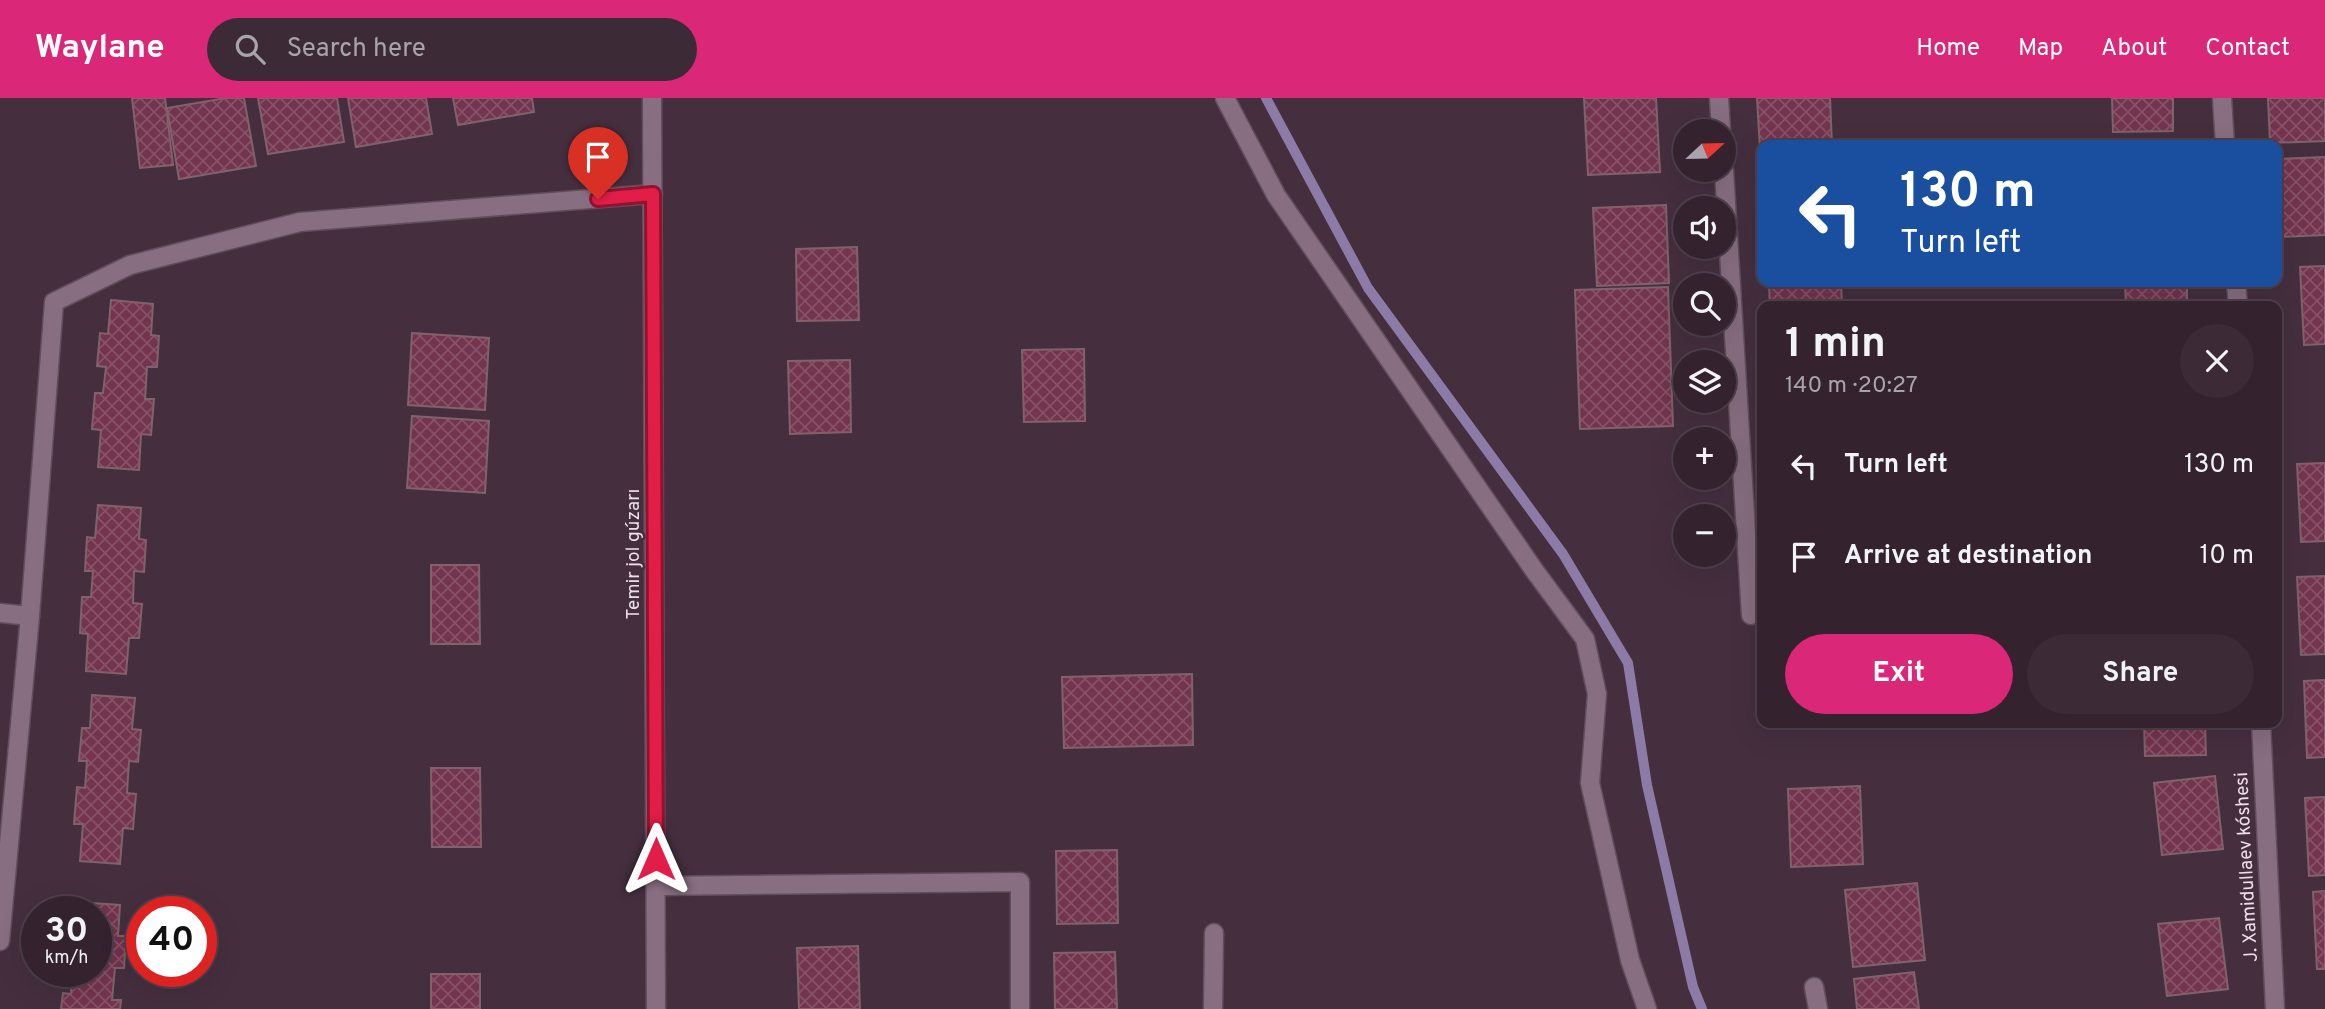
<!DOCTYPE html>
<html lang="en">
<head>
<meta charset="utf-8">
<style>
  :root { --surface:#34232f; --page:#3c2b37; --text:#f1f3f6; --muted:#a9a4aa; --line:#4e404b; --accent:#db2777 }
  body { margin:0; font-family:Overpass,sans-serif; background:var(--page); color:var(--text); height:100vh; display:flex; flex-direction:column; font-size:26px; white-space:nowrap }
  * { box-sizing:border-box; margin:0 }
  p { font-size:23px; color:var(--muted) }
  .icon { flex:none; width:38px; height:38px; fill:none; stroke:currentColor; stroke-width:2; stroke-linecap:round; stroke-linejoin:round }
  .map { position:relative; flex:1; overflow:hidden }
  .side { position:absolute; left:1757px; top:203px; width:525px; height:427px; display:flex; flex-direction:column; background:var(--surface); border-radius:14px; box-shadow:0 7px 28px #0002,0 0 0 2px var(--line) }
  .side>* { flex:none }
  .banner { position:absolute; left:1757px; top:42px; width:525px; height:147px; border-radius:14px; box-shadow:0 7px 28px #0002,0 0 0 2px var(--line); background:#1a4fa0; color:#fff; overflow:hidden }
  .needle { width:46px; rotate:68deg }
  .buttons { position:absolute; left:1673px; top:21px; display:grid; gap:14px }
  .buttons a { display:grid; place-items:center; width:63px; height:63px; border-radius:50%; background:var(--surface); box-shadow:0 7px 28px #0002,0 0 0 2px var(--line); font-size:35px }
  .speed { position:absolute; left:21px; top:798px; display:flex; gap:14px; font-size:35px; font-weight:700; text-align:center }
  .speed>* { display:grid; place-content:center; width:91px; height:91px; border-radius:50%; background:var(--surface); box-shadow:0 7px 28px #0002,0 0 0 2px var(--line); line-height:1 }
  .speed small { font-size:18px; font-weight:400 }
  .speed .limit { border:10px solid #d22; background:#fff; color:#111 }
  .pin { position:absolute; display:grid; place-items:center; width:60px; height:60px; color:#fff; margin:-72px -30px; border-radius:50% 50% 50% 0; rotate:-45deg; box-shadow:0 0 7px #0007 }
  .pin .icon { rotate:45deg }
  .me { position:absolute; width:77px; margin:-38px; rotate:0deg; stroke-linejoin:round; filter:drop-shadow(0 0 5px #0008) }
  .turn { display:flex; align-items:center; gap:24px; height:147px; padding:0 28px; font-size:32px }
  .turn .icon { width:91px; height:91px; stroke-width:2.5 }
  .turn b { display:block; font-size:49px; line-height:60px }
  .round { display:grid; place-items:center; flex:none; width:74px; height:74px; border-radius:37px; background:var(--page) }
  .headline { display:flex; align-items:center; justify-content:space-between; height:119px; padding:0 28px }
  h1 { font-size:42px; font-weight:700; line-height:52px }
  .button { display:flex; gap:14px; margin-top:auto; padding:14px 28px }
  .button a { flex:1; height:80px; border-radius:42px; background:var(--accent); color:#fff; font-size:28px; font-weight:700; line-height:80px; text-align:center }
  .button a+a { background:var(--page); color:var(--text) }
  ul { padding:0; list-style:none }
  li { display:flex; align-items:center; gap:21px; height:91px; padding:0 28px }
  li div { flex:1 }
  li b { display:block; font-size:26px }
  li em { font-style:normal }
  header { display:flex; align-items:center; gap:42px; box-sizing:border-box; height:98px; padding:0 35px; background:var(--accent); color:#fff }
  header strong { font-size:33px }
  nav { display:flex; gap:38px; margin-inline-start:auto; font-size:24px }
  .search { width:490px; height:63px; background:var(--page); display:flex; align-items:center; gap:18px; box-sizing:border-box; padding:0 24px; border-radius:38px; color:var(--muted); font-size:26px }
  .map>svg:first-child { display:block }
  .lines { fill:none; stroke-linecap:round; stroke-linejoin:round }
  .stream { stroke:#8c7ba7; stroke-width:10 }
  .building { fill:url(#building-cross-hatch); stroke:#80616c; stroke-width:2 }
  .street-casing { stroke:#614e5c; stroke-width:21 }
  .secondary-casing { stroke:#614e5c; stroke-width:21 }
  .street { stroke:#876e80; stroke-width:18 }
  .secondary { stroke:#876e80; stroke-width:18 }
  .route-casing { stroke:#92132f; stroke-width:18 }
  .route { stroke:#e11d48; stroke-width:12 }
  .labels { text-anchor:middle; dominant-baseline:central; stroke-width:5; stroke-linejoin:round; paint-order:stroke }
  .street-label { font-size:19px; fill:#eddee8; stroke:#452f3f }
</style>
</head>
<body>
<header>
<strong>Waylane</strong>
<div class="search"><svg class="icon" aria-label="search" viewBox="0 0 24 24"><circle cx="10" cy="10" r="6"/><path d="M15 15l6 6"/></svg>Search here</div>
<nav><a>Home</a><a>Map</a><a>About</a><a>Contact</a></nav>
</header>
<div class="map">
<svg width="2325" height="911" viewBox="0 0 2325 911">
  <defs>
    <pattern id="building-cross-hatch" width="8" height="8" patternUnits="userSpaceOnUse" patternTransform="scale(1.75)"><rect width="8" height="8" fill="#73344e"/><path d="M0 0l8 8M0 8l8-8" fill="none" stroke="#875168"/></pattern>
  </defs>
  <rect width="100%" height="100%" fill="#452f3f"/>
  <g class="lines">
    <!-- stream -->
    <path class="stream" d="M1266 0 1368 190 1563 456 1628 565 1647 687 1693 889 1702 911"/>
  </g>
  <!-- building -->
  <g class="building">
    <path d="M132 0H165L173 67 140 70Z"/>
    <path d="M226 0H244L256 68 179 81 167 10Z"/>
    <path d="M258 0H337L344 44 268 56Z"/>
    <path d="M348 0H426L432 36 356 49Z"/>
    <path d="M453 0H532L534 14 458 27Z"/>
    <path d="M1584 0H1656L1660 74 1588 77Z"/>
    <path d="M1757 0H1830L1832 47H1762V51H1760Z"/>
    <path d="M2112 0H2173V33L2113 34Z"/>
    <path d="M2268 0H2325V43L2270 45Z"/>
    <path d="M2325 59V137L2278 139 2277 61Z"/>
    <path d="M1666 107 1669 185 1597 188 1593 110Z"/>
    <path d="M857 149 859 222 797 223 796 151Z"/>
    <path d="M2325 168V246L2304 247 2300 169Z"/>
    <path d="M1841 184 1842 208H1770L1769 187Z"/>
    <path d="M2125 184H2187V208H2126Z"/>
    <path d="M1668 189 1673 328 1580 331 1575 192Z"/>
    <path d="M111 202 153 206 151 237 159 238 157 269H147L145 301H154L151 337 141 336 139 372 98 369 101 332 92 331 95 295H103L106 269 97 268 100 235 108 236Z"/>
    <path d="M412 235 489 240 485 312 408 307Z"/>
    <path d="M1084 251 1085 323 1024 324 1022 252Z"/>
    <path d="M850 262 851 334 790 336 788 263Z"/>
    <path d="M412 318 489 323 485 395 407 390Z"/>
    <path d="M2325 365V443L2301 444 2297 366Z"/>
    <path d="M98 407 141 410 139 441 146 442 144 474 134 473 133 505 142 506 139 540H129L126 576 86 573 88 536 80 535 82 499H91L93 473H85L87 439 95 440Z"/>
    <path d="M431 467H479L480 546H431Z"/>
    <path d="M2325 478V556L2301 557 2297 479Z"/>
    <path d="M1192 576 1193 647 1064 650 1062 579Z"/>
    <path d="M2325 582V659L2307 660 2304 583Z"/>
    <path d="M92 597 135 600 132 631 141 632 138 664 129 663 127 695 136 696 133 731 123 730 120 766 80 763 83 726H74L77 689 85 690 87 663H79L82 630H90Z"/>
    <path d="M1791 625H1863V627L1791 630Z"/>
    <path d="M2144 625H2205L2206 657 2145 658Z"/>
    <path d="M431 670H480L481 749H432Z"/>
    <path d="M2215 678 2223 751 2162 757 2154 685Z"/>
    <path d="M1860 688 1863 766 1791 769 1788 691Z"/>
    <path d="M2325 699V777L2309 778 2305 700Z"/>
    <path d="M1117 752 1118 825 1057 826 1056 753Z"/>
    <path d="M1917 785 1925 862 1853 869 1845 792Z"/>
    <path d="M2325 793V871H2317L2313 794Z"/>
    <path d="M77 804 120 807 118 838H126L124 870H115L112 902H121L120 911H61L63 895 71 896 72 873H96V814H77Z"/>
    <path d="M2219 820 2228 891 2167 898 2158 826Z"/>
    <path d="M858 848 860 911H799L797 850Z"/>
    <path d="M1115 854 1117 911H1055L1054 855Z"/>
    <path d="M1914 874 1919 911H1857L1854 881Z"/>
    <rect x="431" y="876" width="49" height="35"/>
  </g>
  <g class="lines">
    <defs>
      <g id="street">
        <path d="M1225 0 1276 97 1534 472 1585 541 1597 596 1590 685 1630 862 1647 911"/>
        <path d="M1719 0 1721 33"/>
        <path d="M2222 0 2225 47"/>
        <path d="M1724 72 1751 517"/>
        <path d="M2236 184 2238 208"/>
        <path d="M0 515 30 518"/>
        <path d="M2261 625 2275 911"/>
        <path d="M656 788 1020 784V911"/>
        <path d="M0 843 30 518 54 204 130 167 300 124 653 96"/>
        <path d="M1814 889 1818 911"/>
        <path d="M1213 911 1214 835"/>
      </g>
      <path id="secondary" d="M652 0 656 911"/>
    </defs>
    <!-- street casing -->
    <use href="#street" class="street-casing"/>
    <!-- secondary casing -->
    <use href="#secondary" class="secondary-casing"/>
    <!-- street -->
    <use href="#street" class="street"/>
    <!-- secondary -->
    <use href="#secondary" class="secondary"/>
  </g>
  <g class="lines">
    <defs>
      <path id="route" d="M598 101 653 96 656 761"/>
    </defs>
    <!-- route casing -->
    <use href="#route" class="route-casing"/>
    <!-- route -->
    <use href="#route" class="route"/>
  </g>
  <g class="labels">
    <!-- street labels -->
    <g class="street-label">
      <text transform="translate(634 456) rotate(-90)">Temir jol gúzarı</text>
      <text transform="translate(2247 769) rotate(-93)">J. Xamidullaev kóshesi</text>
    </g>
  </g>
</svg>
<div class="buttons">
<a><svg class="needle" viewBox="-14 -14 28 28"><path d="M0-13l5 13h-10z" fill="#e53935"/><path d="M0 13l5-13h-10z" fill="#a9a4aa"/></svg></a>
<a><svg class="icon" aria-label="sound" viewBox="0 0 24 24"><path d="M4 9h4l5-4v14l-5-4H4zM17 9q2 3 0 6"/></svg></a>
<a><svg class="icon" aria-label="search" viewBox="0 0 24 24"><circle cx="10" cy="10" r="6"/><path d="M15 15l6 6"/></svg></a>
<a><svg class="icon" aria-label="layers" viewBox="0 0 24 24"><path d="M12 4l9 5-9 5-9-5zM3 14l9 5 9-5"/></svg></a>
<a>+</a>
<a>−</a>
</div>
<div class="speed"><div>30<small>km/h</small></div><div class="limit">40</div></div>
<div class="pin" style="left:598px;top:101px;background:#d93025"><svg class="icon" aria-label="arrive" viewBox="0 0 24 24"><path d="M6 21V4h12l-3 4 3 4H6"/></svg></div>
<svg class="me" style="left:656px;top:761px" viewBox="-20 -20 40 40"><path d="M0-17L14 15 0 8-14 15z" fill="#e11d48" stroke="#fff" stroke-width="4"/></svg>
<div class="banner">
<div class="turn"><svg class="icon" aria-label="left" viewBox="0 0 24 24"><path d="M17 20v-9H6M10 6l-5 5 5 5"/></svg><div><b>130 m</b>Turn left</div></div>
</div>
<section class="side">
<div class="headline"><div><h1>1 min</h1><p>140 m · 20:27</p></div><a class="round"><svg class="icon" aria-label="close" viewBox="0 0 24 24"><path d="M6 6l12 12M18 6L6 18"/></svg></a></div>
<ul>
<li><svg class="icon" aria-label="left" viewBox="0 0 24 24"><path d="M17 20v-9H6M10 6l-5 5 5 5"/></svg><div><b>Turn left</b></div><em>130 m</em></li>
<li><svg class="icon" aria-label="arrive" viewBox="0 0 24 24"><path d="M6 21V4h12l-3 4 3 4H6"/></svg><div><b>Arrive at destination</b></div><em>10 m</em></li>
</ul>
<div class="button"><a>Exit</a><a>Share</a></div>
</section>
</div>
</body>
</html>
